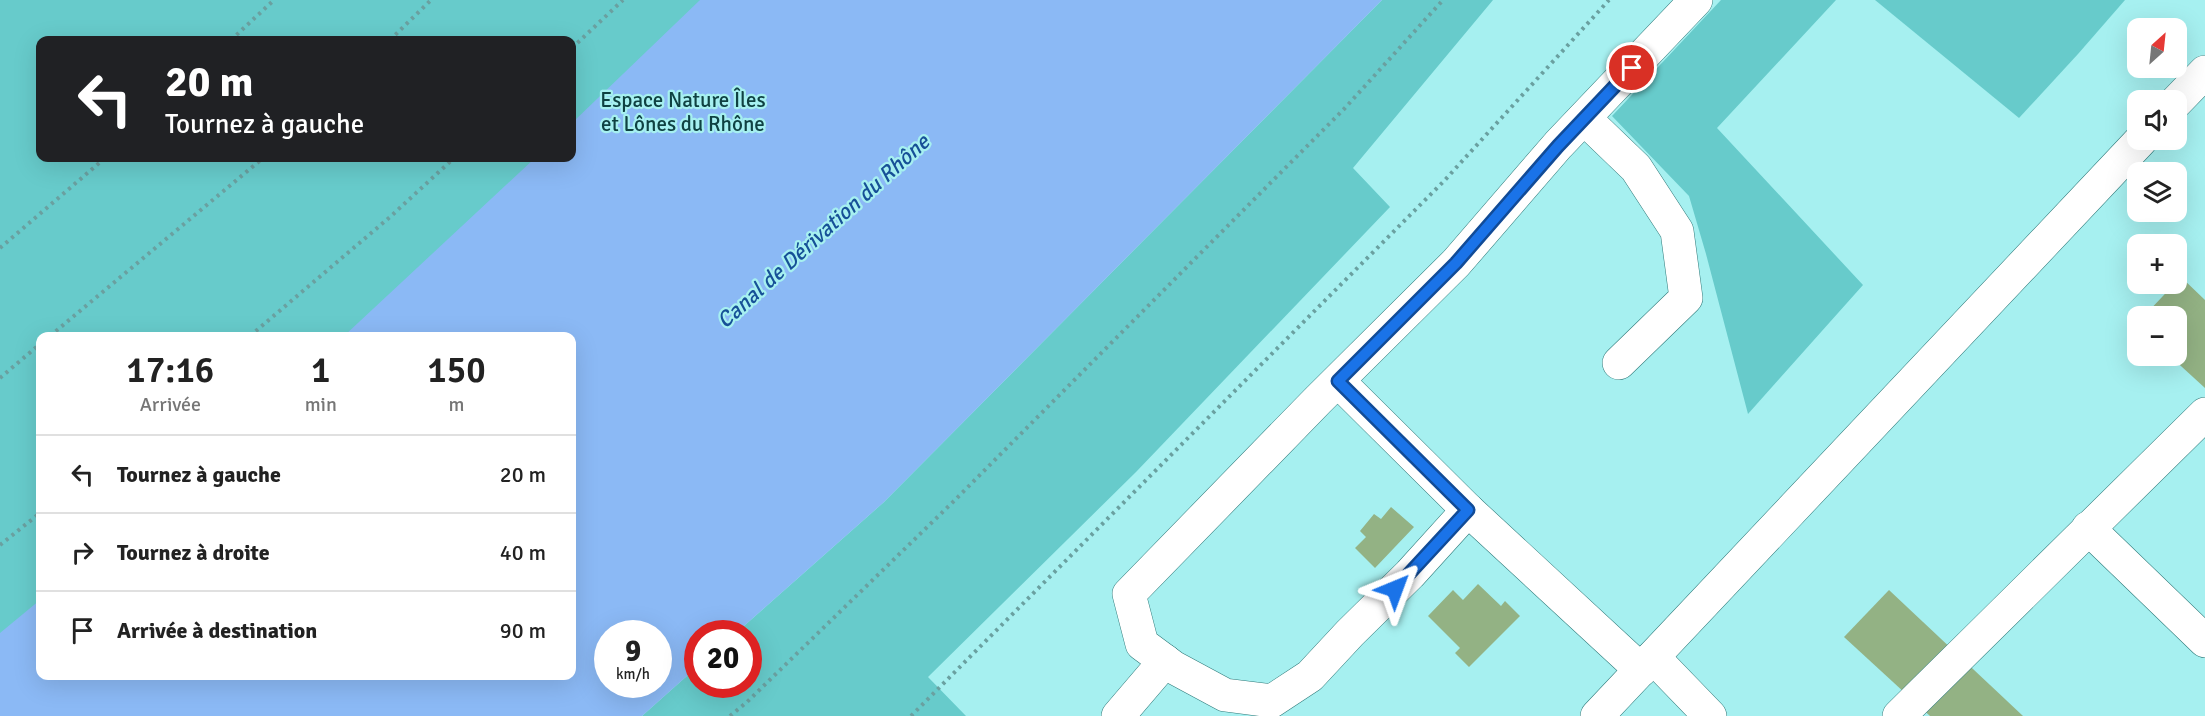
<!DOCTYPE html>
<html lang="fr">
<head>
<meta charset="utf-8">
<style>
  :root { --surface:#fff; --page:#f2f2f2; --text:#222; --muted:#767676; --line:#e0e0e0 }
  body { margin:0; font-family:Signika,sans-serif; background:var(--page); color:var(--text); height:100vh; display:flex; flex-direction:column; font-size:22px; white-space:nowrap }
  * { box-sizing:border-box; margin:0 }
  p { font-size:20px; color:var(--muted) }
  .icon { flex:none; width:33px; height:33px; fill:none; stroke:currentColor; stroke-width:2; stroke-linecap:round; stroke-linejoin:round }
  .map { position:relative; flex:1; overflow:hidden }
  .sheet { position:absolute; left:36px; top:332px; width:540px; height:348px; display:flex; flex-direction:column; background:var(--surface); border-radius:12px; box-shadow:0 6px 24px #0002 }
  .sheet>* { flex:none }
  .guide { position:absolute; left:36px; top:36px; width:540px; height:126px; border-radius:12px; box-shadow:0 6px 24px #0002; background:#202124; color:#fff; overflow:hidden }
  .needle { width:39px; rotate:27deg }
  .buttons { position:absolute; left:2127px; top:18px; display:grid; gap:12px }
  .buttons a { display:grid; place-items:center; width:60px; height:60px; border-radius:12px; background:var(--surface); box-shadow:0 6px 24px #0002; font-size:30px }
  .speed { position:absolute; left:594px; top:620px; display:flex; gap:12px; font-size:30px; font-weight:700; text-align:center }
  .speed>* { display:grid; place-content:center; width:78px; height:78px; border-radius:50%; background:var(--surface); box-shadow:0 6px 24px #0002; line-height:1 }
  .speed small { font-size:15px; font-weight:400 }
  .speed .limit { border:9px solid #d22; background:#fff; color:#111 }
  .pin { position:absolute; display:grid; place-items:center; width:51px; height:51px; color:#fff; margin:-26px; border:3px solid #fff; border-radius:50%; box-shadow:0 2px 6px #0007 }
  .me { position:absolute; width:66px; margin:-33px; rotate:44deg; stroke-linejoin:round; filter:drop-shadow(0 0 4px #0008) }
  .turn { display:flex; align-items:center; gap:21px; height:126px; padding:0 30px; font-size:27px }
  .turn .icon { width:78px; height:78px; stroke-width:2.5 }
  .turn b { display:block; font-size:42px; line-height:51px }
  .eta { display:flex; justify-content:space-evenly; align-items:center; height:102px; text-align:center }
  .eta b { font-size:36px; font-weight:600; line-height:42px }
  ul { padding:0; list-style:none }
  li { display:flex; align-items:center; gap:18px; height:78px; padding:0 30px; border-top:2px solid var(--line) }
  li div { flex:1 }
  li b { display:block; font-size:22px }
  li em { font-style:normal }
  .map>svg:first-child { display:block }
  .green { fill:#67cbcb; fill-rule:evenodd }
  .water { fill:#8bb9f5; fill-rule:evenodd }
  .building { fill:#93b284 }
  .lines { fill:none; stroke-linecap:round; stroke-linejoin:round }
  .minor-casing { stroke:#2f7a7a; stroke-width:34 }
  .path { stroke:#6aa0a0; stroke-width:4; stroke-dasharray:3 4.5; stroke-linecap:butt }
  .minor { stroke:#fff; stroke-width:33 }
  .route-casing { stroke:#114b97; stroke-width:15 }
  .route { stroke:#1a73e8; stroke-width:10 }
  .labels { text-anchor:middle; dominant-baseline:central; stroke-width:4.5; stroke-linejoin:round; paint-order:stroke }
  .park-label { font-size:21px; fill:#0f4142; stroke:#a6f0f0 }
  .water-label { font-size:22px; font-style:italic; fill:#165097; stroke:#a6f0f0 }
</style>
</head>
<body>
<div class="map">
<svg width="2205" height="716" viewBox="0 0 2205 716">
  <rect width="100%" height="100%" fill="#a6f0f0"/>
  <!-- green -->
  <g class="green">
    <path d="M0 0H973L572 336H40V675L174 716H0ZM40 40H572V158H40Z"/>
    <path d="M1382 0H1493L1353 168 1390 207 1136 472 928 677 966 716H642L697 667 698 684H748V633H736L884 502Z"/>
    <path d="M1721 0H1836L1717 128 1863 285 1748 414 1706 254 1689 196 1612 116Z"/>
    <path d="M1875 0H2125L2078 54 2019 118Z"/>
  </g>
  <!-- water -->
  <path class="water" d="M700 0H1382L884 502 736 633H698L697 667 642 716H0V633L40 600V675H572V336H344L535 158H572V123ZM608 633H658V684H608Z"/>
  <!-- building -->
  <g class="building">
    <path d="M2181 277 2205 300V388L2170 356H2176V316H2144Z"/>
    <path d="M1391 507 1414 527 1375 568 1355 548 1366 537 1360 531 1374 514 1381 519Z"/>
    <path d="M1478 584 1501 606 1505 601 1520 616 1469 667 1455 653 1460 648 1428 616 1453 590 1463 600Z"/>
    <path d="M1889 590 2023 716H1930L1844 637Z"/>
  </g>
  <g class="lines">
    <defs>
      <g id="minor">
        <path d="M2176 102 2205 72"/>
        <path d="M1584 118 1636 168 1677 231 1686 298 1619 363"/>
        <path d="M1338 381 1468 510 1641 670"/>
        <path d="M1468 510 1410 574 1350 633 1310 676 1272 701 1225 695 1173 667 1142 644 1129 594 1318 400 1456 263 1558 145 1696 0"/>
        <path d="M2088 528 2205 641"/>
        <path d="M1653 657 1710 716"/>
        <path d="M1118 716 1165 661"/>
        <path d="M1597 716 2141 140"/>
        <path d="M1899 716 2205 414"/>
      </g>
    </defs>
    <!-- minor casing -->
    <use href="#minor" class="minor-casing"/>
    <!-- path -->
    <g class="path">
      <path d="M231 40 274 0"/>
      <path d="M390 40 431 0"/>
      <path d="M572 48 623 0"/>
      <path d="M0 248 105 158"/>
      <path d="M50 336 263 158"/>
      <path d="M250 336 390 217 454 158"/>
      <path d="M0 378 40 344"/>
      <path d="M0 545 40 513"/>
      <path d="M730 716 747 702 954 501 1345 108 1443 0"/>
      <path d="M911 716 1444 181 1609 0"/>
    </g>
    <!-- minor -->
    <use href="#minor" class="minor"/>
  </g>
  <g class="lines">
    <defs>
      <path id="route" d="M1395 589 1468 510 1338 381 1456 263 1558 146 1632 68"/>
    </defs>
    <!-- route casing -->
    <use href="#route" class="route-casing"/>
    <!-- route -->
    <use href="#route" class="route"/>
  </g>
  <g class="labels">
    <!-- park labels -->
    <g class="park-label">
      <text x="683" y="100">Espace Nature Îles<tspan x="683" dy="24">et Lônes du Rhône</tspan></text>
    </g>
    <!-- water labels -->
    <g class="water-label">
      <text transform="translate(823 231) rotate(-42)">Canal de Dérivation du Rhône</text>
    </g>
  </g>
</svg>
<div class="buttons">
<a><svg class="needle" viewBox="-14 -14 28 28"><path d="M0-13l5 13h-10z" fill="#e53935"/><path d="M0 13l5-13h-10z" fill="#767676"/></svg></a>
<a><svg class="icon" aria-label="sound" viewBox="0 0 24 24"><path d="M4 9h4l5-4v14l-5-4H4zM17 9q2 3 0 6"/></svg></a>
<a><svg class="icon" aria-label="layers" viewBox="0 0 24 24"><path d="M12 4l9 5-9 5-9-5zM3 14l9 5 9-5"/></svg></a>
<a>+</a>
<a>−</a>
</div>
<div class="speed"><div>9<small>km/h</small></div><div class="limit">20</div></div>
<div class="pin" style="left:1632px;top:68px;background:#d93025"><svg class="icon" aria-label="arrive" viewBox="0 0 24 24"><path d="M6 21V4h12l-3 4 3 4H6"/></svg></div>
<svg class="me" style="left:1395px;top:589px" viewBox="-20 -20 40 40"><path d="M0-17L14 15 0 8-14 15z" fill="#1a73e8" stroke="#fff" stroke-width="4"/></svg>
<div class="guide">
<div class="turn"><svg class="icon" aria-label="left" viewBox="0 0 24 24"><path d="M17 20v-9H6M10 6l-5 5 5 5"/></svg><div><b>20 m</b>Tournez à gauche</div></div>
</div>
<section class="sheet">
<div class="eta">
<div><b>17:16</b><p>Arrivée</p></div>
<div><b>1</b><p>min</p></div>
<div><b>150</b><p>m</p></div>
</div>
<ul>
<li><svg class="icon" aria-label="left" viewBox="0 0 24 24"><path d="M17 20v-9H6M10 6l-5 5 5 5"/></svg><div><b>Tournez à gauche</b></div><em>20 m</em></li>
<li><svg class="icon" aria-label="right" viewBox="0 0 24 24"><path d="M7 20v-9h11M14 6l5 5-5 5"/></svg><div><b>Tournez à droite</b></div><em>40 m</em></li>
<li><svg class="icon" aria-label="arrive" viewBox="0 0 24 24"><path d="M6 21V4h12l-3 4 3 4H6"/></svg><div><b>Arrivée à destination</b></div><em>90 m</em></li>
</ul>
</section>
</div>
</body>
</html>
